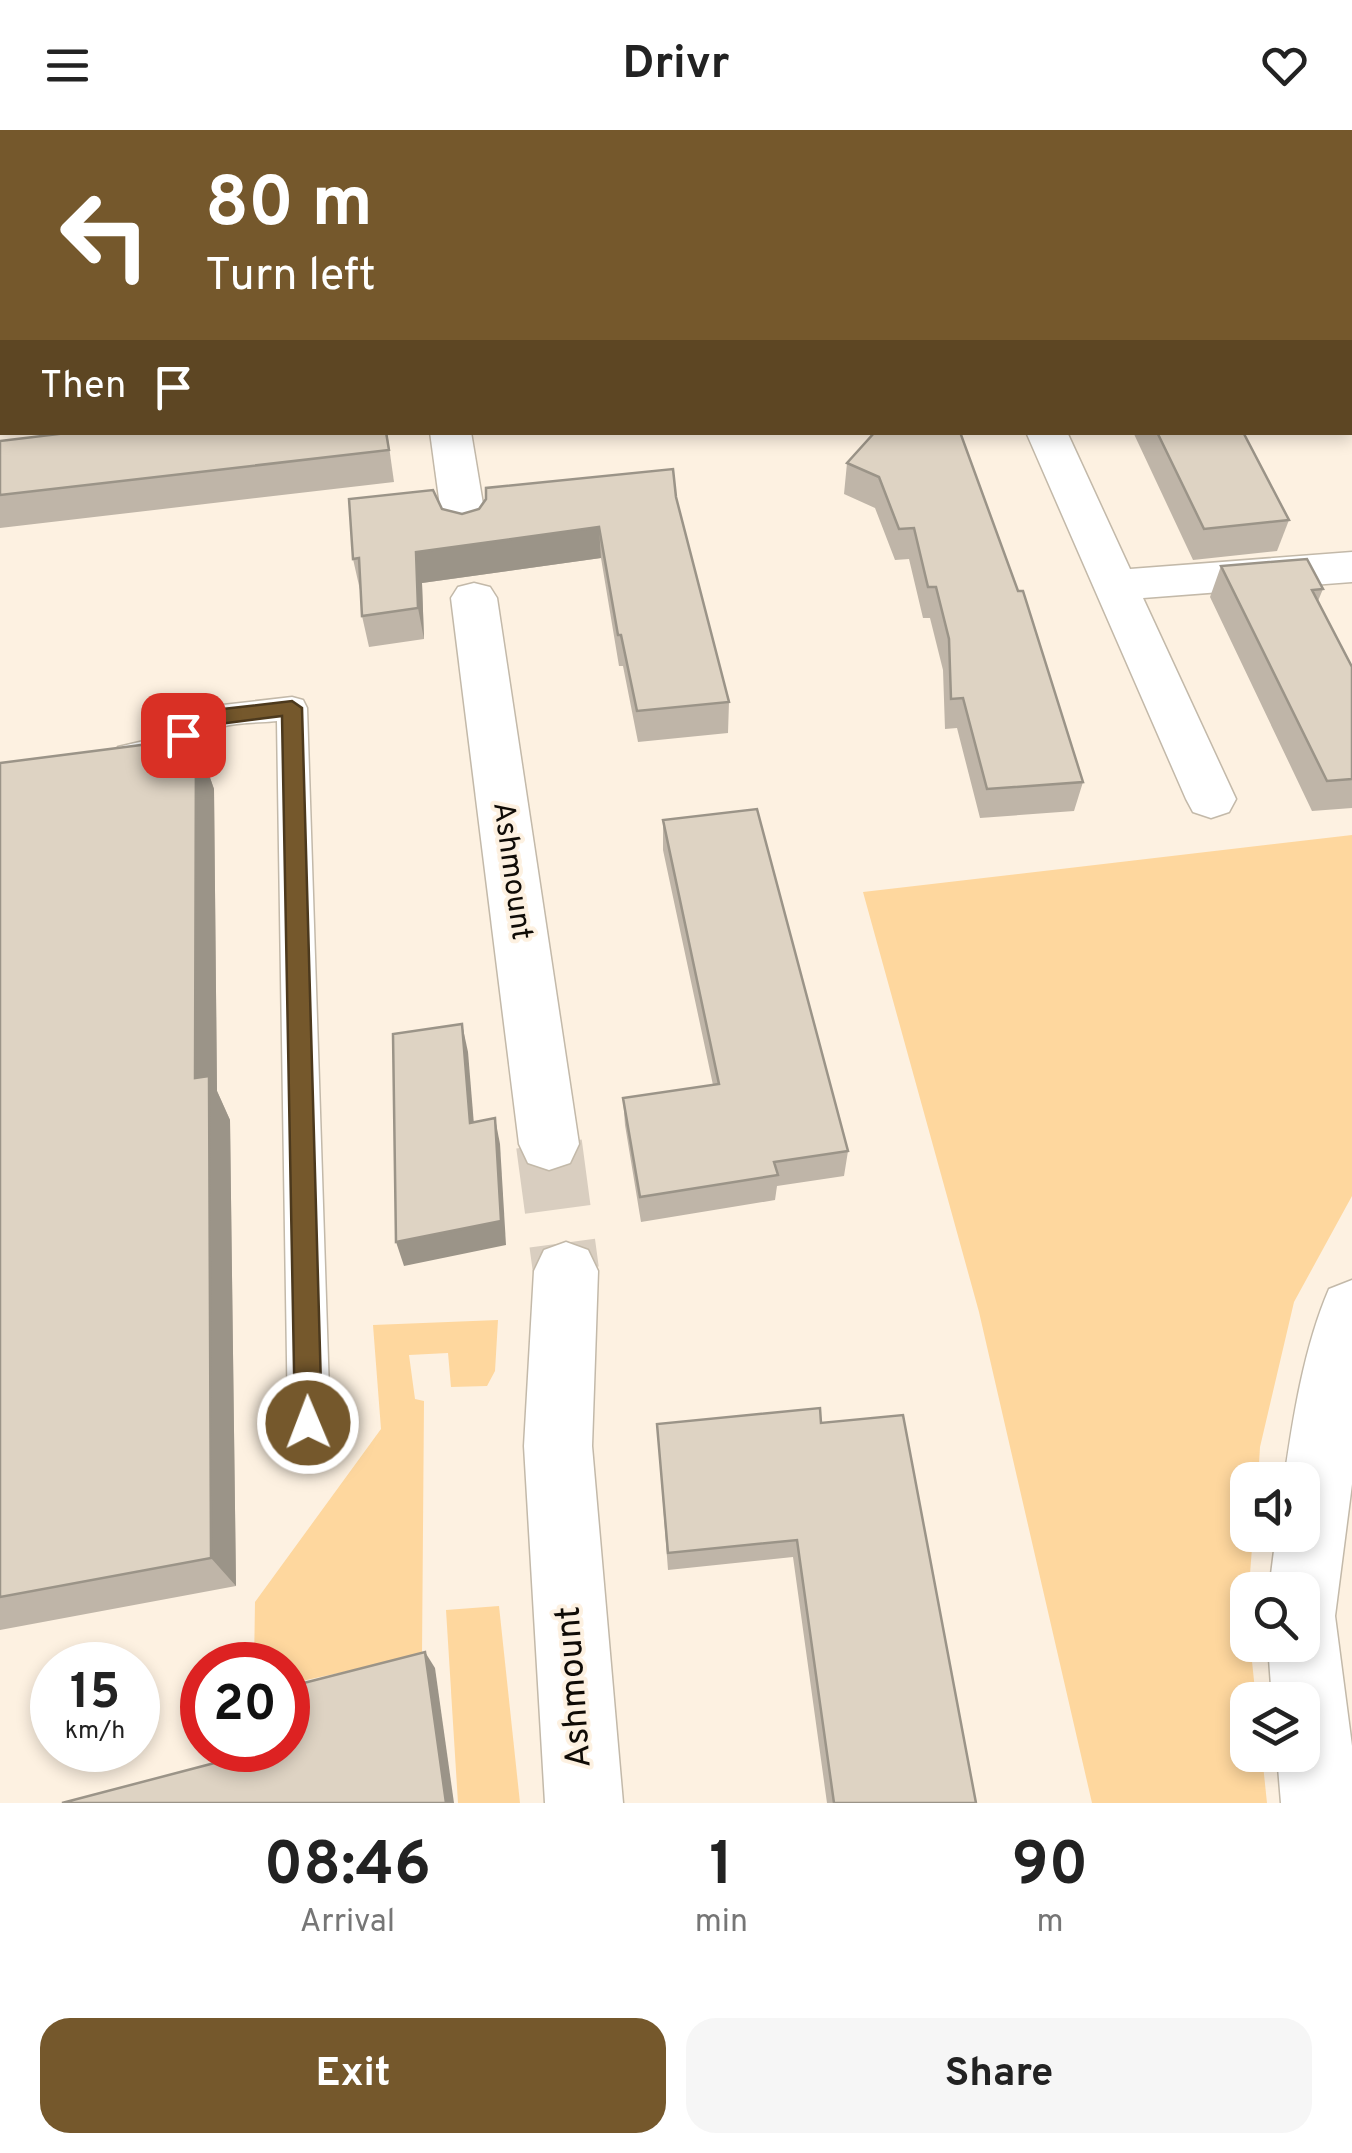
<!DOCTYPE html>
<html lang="en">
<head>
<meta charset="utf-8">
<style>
  :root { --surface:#fff; --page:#f6f6f6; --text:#222; --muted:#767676; --accent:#75582c }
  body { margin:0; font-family:Overpass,sans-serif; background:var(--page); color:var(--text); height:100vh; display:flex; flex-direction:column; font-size:38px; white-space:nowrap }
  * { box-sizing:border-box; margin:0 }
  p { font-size:32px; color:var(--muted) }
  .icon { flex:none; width:55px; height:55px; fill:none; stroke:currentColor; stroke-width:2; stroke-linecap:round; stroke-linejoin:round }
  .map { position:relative; height:1673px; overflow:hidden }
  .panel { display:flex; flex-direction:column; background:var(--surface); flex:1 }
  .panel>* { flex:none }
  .guide { position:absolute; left:0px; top:0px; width:1352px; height:305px; box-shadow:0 5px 15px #0003; background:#75582c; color:#fff; overflow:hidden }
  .fabs { position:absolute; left:1230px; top:1332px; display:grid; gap:20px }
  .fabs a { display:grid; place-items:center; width:90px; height:90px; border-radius:20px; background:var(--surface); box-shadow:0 5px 15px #0003; font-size:50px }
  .speed { position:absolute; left:30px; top:1512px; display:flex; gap:20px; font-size:50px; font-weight:700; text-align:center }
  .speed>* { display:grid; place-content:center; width:130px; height:130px; border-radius:50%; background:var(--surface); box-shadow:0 5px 15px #0003; line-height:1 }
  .speed small { font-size:25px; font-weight:400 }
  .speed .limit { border:15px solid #d22; background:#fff; color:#111 }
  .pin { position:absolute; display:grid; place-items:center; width:85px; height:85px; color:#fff; margin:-42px; border-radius:20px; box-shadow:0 5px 15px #0006 }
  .me { position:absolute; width:110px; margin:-55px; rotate:359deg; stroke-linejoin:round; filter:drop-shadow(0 0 8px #0008) }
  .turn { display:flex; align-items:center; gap:35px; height:210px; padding:0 40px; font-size:45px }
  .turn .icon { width:130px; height:130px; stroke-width:2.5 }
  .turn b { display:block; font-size:70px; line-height:85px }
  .then { display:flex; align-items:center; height:95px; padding:0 40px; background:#0003; gap:20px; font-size:38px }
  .eta { display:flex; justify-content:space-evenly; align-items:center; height:170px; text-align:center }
  .eta b { font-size:60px; font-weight:700; line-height:70px }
  .action { display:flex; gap:20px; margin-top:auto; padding:20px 40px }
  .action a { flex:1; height:115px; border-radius:30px; background:var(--accent); color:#fff; font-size:40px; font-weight:700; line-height:115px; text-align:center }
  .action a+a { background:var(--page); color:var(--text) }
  header { display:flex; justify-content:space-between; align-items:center; height:130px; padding:0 40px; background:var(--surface); font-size:45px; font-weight:700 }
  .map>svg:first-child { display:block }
  .green { fill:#fed79e }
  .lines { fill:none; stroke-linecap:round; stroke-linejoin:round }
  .minor-tunnel { stroke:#d9cec0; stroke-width:66; stroke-dasharray:66 34; stroke-linecap:butt }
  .service-casing { stroke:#c3b9a9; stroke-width:3 }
  .minor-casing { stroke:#c3b9a9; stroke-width:3 }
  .service { fill:#fff; fill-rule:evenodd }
  .minor { fill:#fff; fill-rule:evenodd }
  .wall { fill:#bfb5a8 }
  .shaded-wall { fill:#9b9488 }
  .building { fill:#ded3c3; stroke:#9b9488; stroke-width:2.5 }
  .route { fill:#75582c; stroke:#4c391d; stroke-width:2.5 }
  .labels { text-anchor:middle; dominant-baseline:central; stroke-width:8; stroke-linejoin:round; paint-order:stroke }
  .street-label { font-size:30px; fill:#0f0b06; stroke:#fdf1e1 }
  .near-street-label { font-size:35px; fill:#0f0b06; stroke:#fdf1e1 }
</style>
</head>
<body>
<header><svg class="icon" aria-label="menu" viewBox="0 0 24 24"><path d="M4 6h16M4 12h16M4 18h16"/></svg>Drivr<svg class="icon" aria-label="heart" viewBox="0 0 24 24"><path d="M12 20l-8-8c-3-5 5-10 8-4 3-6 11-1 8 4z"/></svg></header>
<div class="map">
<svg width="1352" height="1673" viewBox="0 0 1352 1673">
  <rect width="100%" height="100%" fill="#fdf1e1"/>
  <!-- green -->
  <g class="green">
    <path d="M0 0H414L2 2 0 211Z"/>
    <path d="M1352 705V1066L1294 1172 1260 1317 1258 1350H1248V1405H1253L1247 1483 1256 1570H1248V1625H1262L1267 1673H1092L979 1182 863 762Z"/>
    <path d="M498 1190 495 1241 487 1256 451 1257 448 1223 409 1225 415 1269 424 1271 422 1525 288 1554V1535H254L255 1472 381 1299 373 1195Z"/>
    <path d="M499 1476 520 1673H458L446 1480Z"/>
  </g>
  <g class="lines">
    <!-- minor-tunnel -->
    <path class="minor-tunnel" d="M549 1014 566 1141"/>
    <defs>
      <path id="service" d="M292 567 303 570 307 578 330 1293 324 1308 309 1314 294 1308 288 1293 277 591C259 593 238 592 221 597 185 608 159 645 118 633L113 625 118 617 144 611 214 576Z"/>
      <g id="minor">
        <path d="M443 0H475L476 2H443Z"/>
        <path d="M862 0H894L896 2H863Z"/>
        <rect x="0" y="263" width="2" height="24"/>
        <path d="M430 302H471L487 398 480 408 465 412 450 408 443 398Z"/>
        <path d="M1026 302H1067L1130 439 1352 422V452L1143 468 1236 669 1229 682 1211 688 1193 682 1186 669Z"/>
        <path d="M474 453 490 457 497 468 579 1014 570 1033 549 1040 528 1033 519 1014 451 468 458 457Z"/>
        <path d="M566 1112 588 1120 598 1141 592 1316 623 1673H545L524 1316 534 1141 544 1120Z"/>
        <path d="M1352 1150V1354L1335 1486 1352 1616V1673H1281L1277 1625H1302V1570H1272L1268 1515H1302V1460H1269L1276 1405H1302V1350H1284C1293 1287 1304 1217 1329 1159Z"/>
      </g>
    </defs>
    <!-- service casing -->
    <use href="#service" class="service-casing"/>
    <!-- minor casing -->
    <use href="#minor" class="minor-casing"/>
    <!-- service -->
    <use href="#service" class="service"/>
    <!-- minor -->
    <use href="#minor" class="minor"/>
  </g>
  <!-- wall -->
  <g class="wall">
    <path d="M963 0H1352V230L1350 227V2H964Z"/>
    <path d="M1352 249V273L1350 270V254Z"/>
    <path d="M387 302 394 352 0 398V311Z"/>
    <path d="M870 302H960L1083 652 1074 681 980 688 957 598 945 599 943 540 930 488H923L909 429 895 430 875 378 844 364 847 333 871 307Z"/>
    <path d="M1133 302H1243L1289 390 1277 421 1193 430Z"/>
    <path d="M676 367 729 572 728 603 638 612 623 536H619L601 428 422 453 424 509 369 517 362 486 360 460 353 429 442 379 462 384Z"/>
    <path d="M1221 436 1323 459 1318 471 1352 537V678L1312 681 1210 467Z"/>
    <path d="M196 608 214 659 217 961 230 990 236 1456 0 1500V633Z"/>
    <path d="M663 690 848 1021 844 1046 777 1056 775 1070 641 1092 625 995 623 968 713 955 663 720Z"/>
    <path d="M821 1293 976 1673H827L793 1427 668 1440 657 1294Z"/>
  </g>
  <!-- shaded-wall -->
  <g class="shaded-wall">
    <path d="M599 397 601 428 422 453 424 509 418 478 416 422Z"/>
    <path d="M196 608 214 659 217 961 230 990 236 1456 211 1428 195 948Z"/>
    <path d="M462 894 468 922 476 1019 470 993Z"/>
    <path d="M495 988 500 1014 506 1115 404 1136 396 1112Z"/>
    <path d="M425 1522 435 1538 454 1673H446Z"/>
  </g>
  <!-- building -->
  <g class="building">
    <rect x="561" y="0" width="62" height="2"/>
    <path d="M770 0H832L833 2H771Z"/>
    <path d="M981 0H1352V181L1350 178V2H982Z"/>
    <path d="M75 302H386L389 320 0 365V311Z"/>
    <path d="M875 302H960L1018 461H1023L1083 652 987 659 963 568 951 569 949 509 936 457H928L914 398 899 399 879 347 847 333Z"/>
    <path d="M1157 302H1243L1289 390 1204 399Z"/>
    <path d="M673 339 676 367 729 572 637 581 621 505H618L599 397 416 422 418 478 362 486 359 428 353 429 349 369 433 360 442 379 462 384 479 379 486 369V358Z"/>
    <path d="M1307 429 1323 459 1312 460 1352 537V649L1327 651 1221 436Z"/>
    <path d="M196 608 195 948 209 946 211 1428 0 1467V633Z"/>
    <path d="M757 679 848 1021 774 1032 778 1045 640 1067 623 968 719 954 663 690Z"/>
    <path d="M462 894 470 993 495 988 501 1091 396 1112 393 904Z"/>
    <path d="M820 1278 821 1293 903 1285 976 1673H834L797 1410 668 1423 657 1294Z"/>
    <path d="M425 1522 446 1673H62L264 1620H288V1557Z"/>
  </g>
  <!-- route -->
  <path class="route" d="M292 571 302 578 322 1293 318 1303 308 1307 299 1303 295 1293 282 586 219 594 183 612 173 605 214 580Z"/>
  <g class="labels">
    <!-- street labels -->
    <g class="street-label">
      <text transform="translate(511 741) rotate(82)">Ashmount</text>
    </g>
    <!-- near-street labels -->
    <g class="near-street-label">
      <text transform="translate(575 1557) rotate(-94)">Ashmount</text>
    </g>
  </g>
</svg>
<div class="fabs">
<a><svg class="icon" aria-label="sound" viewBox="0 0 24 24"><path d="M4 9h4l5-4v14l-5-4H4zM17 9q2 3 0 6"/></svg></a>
<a><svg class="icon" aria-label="search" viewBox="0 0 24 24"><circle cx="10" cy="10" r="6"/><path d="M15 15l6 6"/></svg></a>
<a><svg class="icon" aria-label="layers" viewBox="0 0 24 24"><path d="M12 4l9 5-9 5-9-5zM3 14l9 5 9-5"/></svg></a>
</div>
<div class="speed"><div>15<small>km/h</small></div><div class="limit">20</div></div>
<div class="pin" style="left:183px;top:605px;background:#d93025"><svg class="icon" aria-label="arrive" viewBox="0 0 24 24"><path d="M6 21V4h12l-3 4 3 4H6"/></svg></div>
<svg class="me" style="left:308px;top:1293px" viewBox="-20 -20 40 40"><circle r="17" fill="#75582c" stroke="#fff" stroke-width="3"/><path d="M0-11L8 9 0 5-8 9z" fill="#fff"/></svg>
<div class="guide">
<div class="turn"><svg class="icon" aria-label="left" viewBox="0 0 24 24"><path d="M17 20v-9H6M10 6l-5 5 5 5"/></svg><div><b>80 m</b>Turn left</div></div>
<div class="then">Then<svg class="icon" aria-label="arrive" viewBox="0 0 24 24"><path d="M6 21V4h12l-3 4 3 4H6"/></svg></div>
</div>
</div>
<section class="panel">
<div class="eta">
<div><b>08:46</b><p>Arrival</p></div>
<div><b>1</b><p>min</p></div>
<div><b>90</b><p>m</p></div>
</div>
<div class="action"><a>Exit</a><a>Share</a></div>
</section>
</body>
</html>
